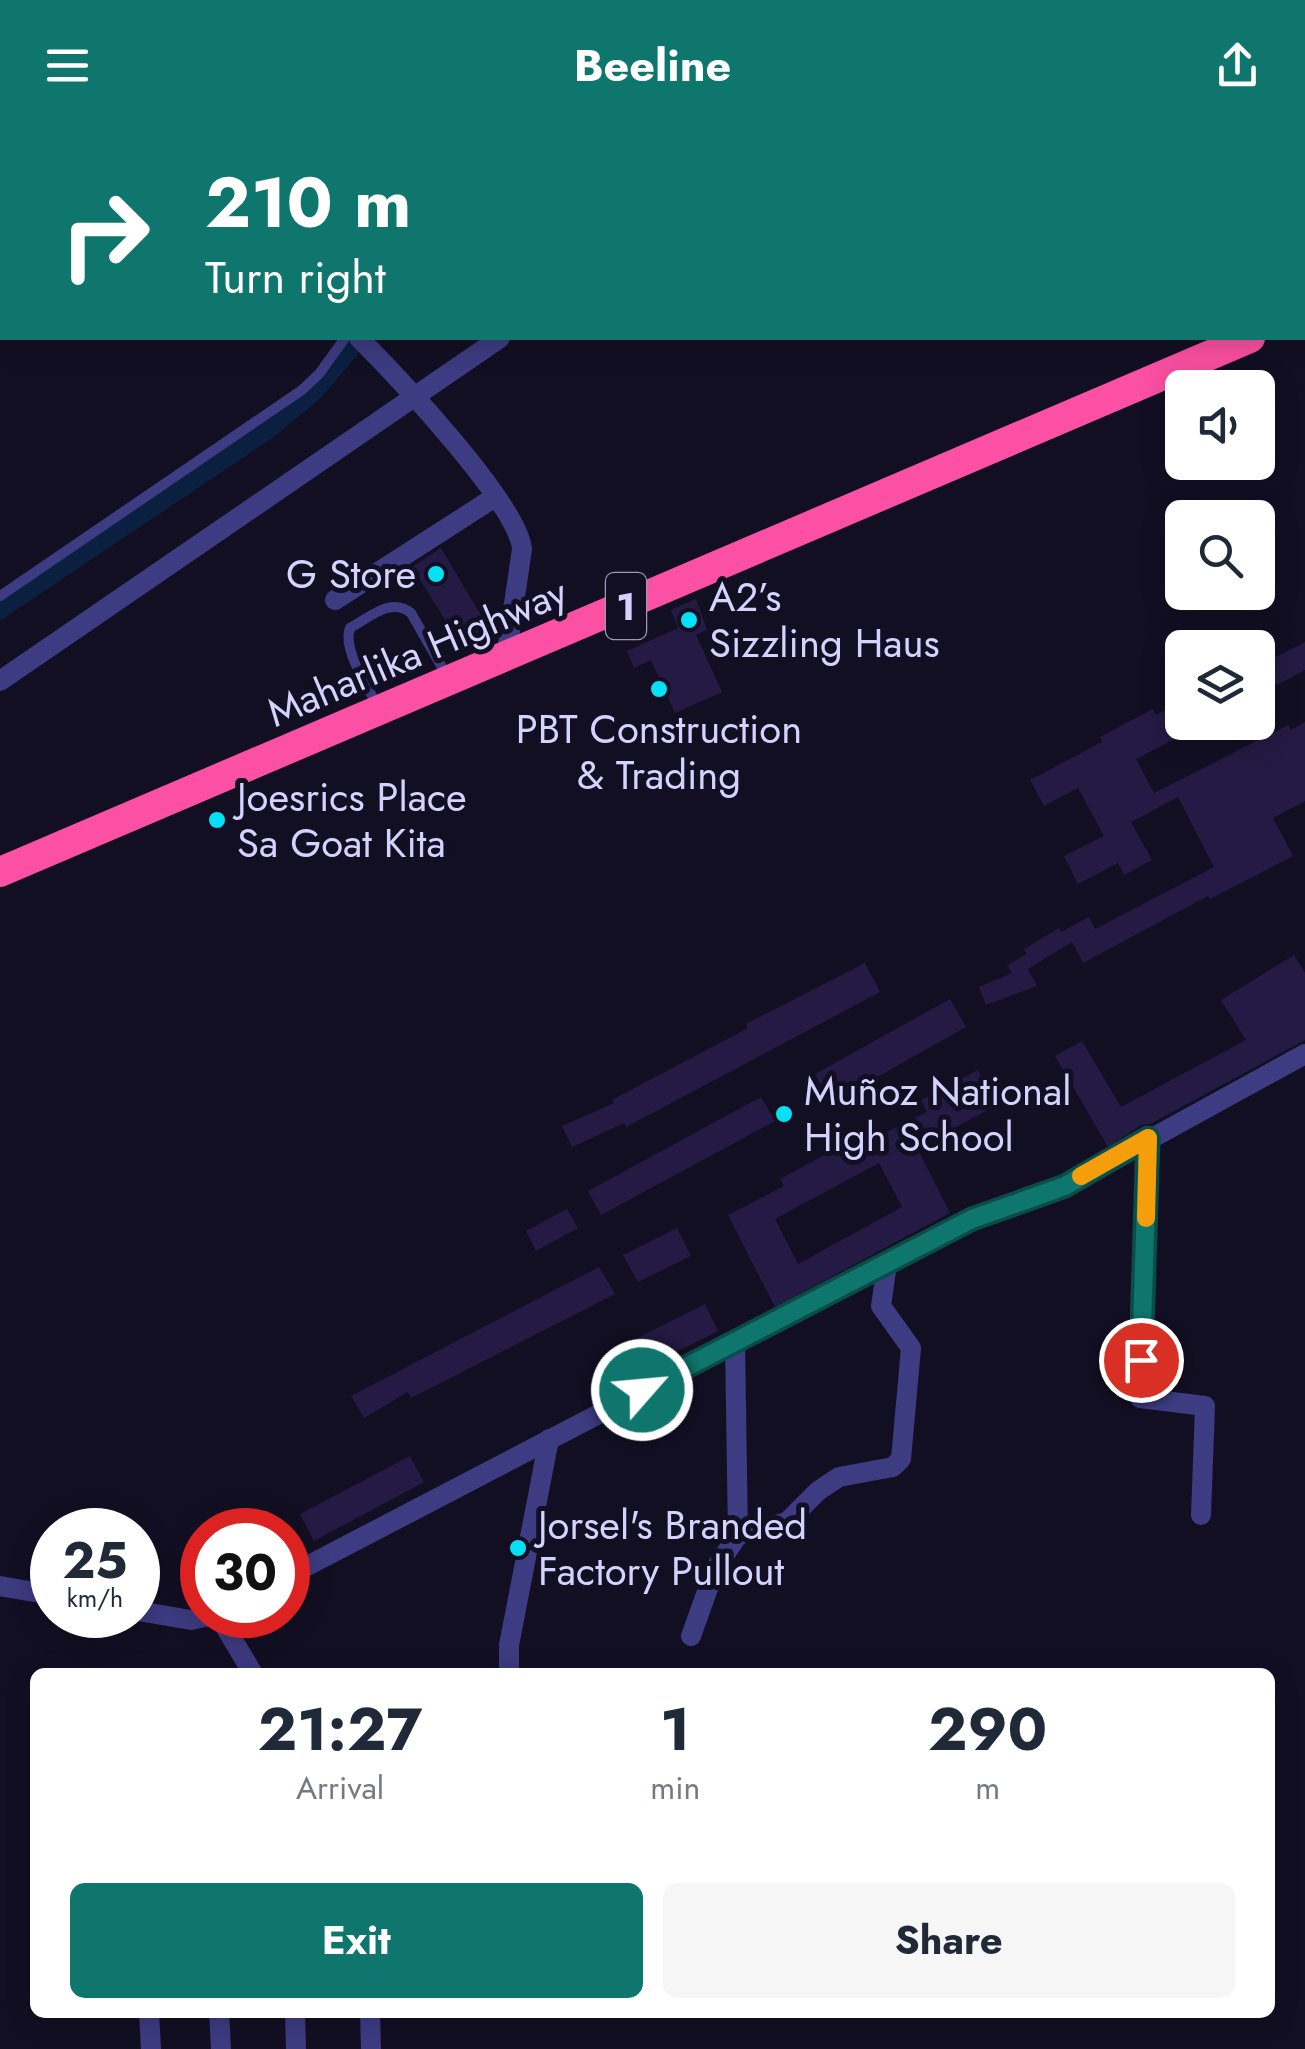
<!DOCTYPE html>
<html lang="en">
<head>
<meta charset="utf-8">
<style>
  :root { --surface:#fff; --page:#f6f6f7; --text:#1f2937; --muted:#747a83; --accent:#0f766e }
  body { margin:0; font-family:Jost,sans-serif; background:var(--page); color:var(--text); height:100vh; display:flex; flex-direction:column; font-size:38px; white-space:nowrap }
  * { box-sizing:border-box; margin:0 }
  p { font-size:32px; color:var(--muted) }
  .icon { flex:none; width:55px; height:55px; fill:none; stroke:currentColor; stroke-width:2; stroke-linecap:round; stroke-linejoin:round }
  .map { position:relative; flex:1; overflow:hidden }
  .side { position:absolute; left:30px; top:1538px; width:1245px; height:350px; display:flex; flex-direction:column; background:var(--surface); border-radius:15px; box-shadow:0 5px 25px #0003 }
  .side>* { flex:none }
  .guide { position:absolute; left:0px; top:0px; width:1305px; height:210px; box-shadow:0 5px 25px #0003; background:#0f766e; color:#fff; overflow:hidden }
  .fabs { position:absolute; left:1165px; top:240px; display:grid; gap:20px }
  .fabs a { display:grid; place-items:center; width:110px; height:110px; border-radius:15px; background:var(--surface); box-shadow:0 5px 25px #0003; font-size:50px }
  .speed { position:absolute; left:30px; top:1378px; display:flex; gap:20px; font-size:50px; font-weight:700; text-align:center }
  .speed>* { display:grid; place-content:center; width:130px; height:130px; border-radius:50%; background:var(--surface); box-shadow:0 5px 25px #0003; line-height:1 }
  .speed small { font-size:25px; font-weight:400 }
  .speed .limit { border:15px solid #d22; background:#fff; color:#111 }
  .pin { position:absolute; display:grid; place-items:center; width:85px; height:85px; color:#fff; margin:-42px; border:5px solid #fff; border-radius:50%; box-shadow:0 2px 10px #0007 }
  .me { position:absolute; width:110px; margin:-55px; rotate:63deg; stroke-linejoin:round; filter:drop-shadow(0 0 8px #0008) }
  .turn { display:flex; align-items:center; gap:35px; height:210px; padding:0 40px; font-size:45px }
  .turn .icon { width:130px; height:130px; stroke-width:2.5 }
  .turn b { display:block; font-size:70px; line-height:85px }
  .eta { display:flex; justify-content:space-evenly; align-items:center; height:170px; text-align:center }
  .eta b { font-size:60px; font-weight:700; line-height:70px }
  .button { display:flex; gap:20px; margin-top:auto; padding:20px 40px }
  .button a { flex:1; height:115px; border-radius:15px; background:var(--accent); color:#fff; font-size:40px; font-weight:700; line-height:115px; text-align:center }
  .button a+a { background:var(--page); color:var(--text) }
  header { display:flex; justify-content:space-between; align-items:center; height:130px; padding:0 40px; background:var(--accent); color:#fff; font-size:45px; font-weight:700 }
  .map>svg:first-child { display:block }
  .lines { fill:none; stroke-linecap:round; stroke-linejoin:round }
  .canal { stroke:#0b1f40; stroke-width:18 }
  .building { fill:#231b43; fill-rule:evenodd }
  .lane { stroke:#3d3b81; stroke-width:10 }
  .street { stroke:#3d3b81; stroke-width:20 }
  .highway { stroke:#fb50a3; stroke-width:30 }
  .route-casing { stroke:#0a4d48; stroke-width:25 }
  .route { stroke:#0f766e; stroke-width:18 }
  .slow { stroke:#f59e0b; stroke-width:18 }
  .poi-dot { fill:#06e0f6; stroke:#120f23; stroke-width:4 }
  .labels { text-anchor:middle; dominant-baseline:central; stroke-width:10; stroke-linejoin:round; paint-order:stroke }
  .shield { fill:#120f23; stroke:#9b98bc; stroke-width:2.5 }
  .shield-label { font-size:38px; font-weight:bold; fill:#d6d2fe }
  .poi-label { font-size:40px; fill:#d6d2fe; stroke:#120f23; text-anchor:start }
  .street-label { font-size:40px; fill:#d6d2fe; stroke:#120f23 }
</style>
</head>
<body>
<header><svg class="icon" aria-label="menu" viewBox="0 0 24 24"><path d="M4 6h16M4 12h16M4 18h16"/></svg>Beeline<svg class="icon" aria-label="share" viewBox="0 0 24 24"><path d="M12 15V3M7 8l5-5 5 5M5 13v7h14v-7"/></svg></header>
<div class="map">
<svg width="1305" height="1919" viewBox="0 0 1305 1919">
  <rect width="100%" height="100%" fill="#120f23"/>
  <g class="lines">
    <!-- canal -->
    <g class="canal">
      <path d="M448 2V0"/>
      <path d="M0 480 268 300 314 262 350 220"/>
    </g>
  </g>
  <!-- building -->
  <g class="building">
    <path d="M441 418 491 502 462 517 412 437Z"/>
    <path d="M696 469 707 500 696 505 722 562 675 583 651 530 634 538 627 521 678 498 671 480Z"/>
    <path d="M1305 512V540L1258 565V536Z"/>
    <path d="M1182 571V592H1207L1136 629 1154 663 1288 595 1291 600 1305 592V671L1273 688 1293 726 1210 769 1208 766 1083 833 1072 812 1028 839 1037 856 986 875 979 857 1012 843 1007 835 1027 824 1024 819 1059 798 1061 802 1089 787 1095 799 1214 737 1178 667 1131 692 1152 730 1124 745 1118 733 1078 754 1064 726 1104 706 1078 658 1044 676 1030 650 1102 612 1100 607 1153 579 1156 585Z"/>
    <path d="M1294 825 1305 843V910L1150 994 1141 995 1108 1017 1055 926 1082 911 1121 977 1246 910 1221 870Z"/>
    <path d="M865 833 880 862 626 997 624 993 572 1017 562 996 614 973 612 970 748 898 746 894Z"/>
    <path d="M950 869 966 897 831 973 815 944Z"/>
    <path d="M978 940 997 975 917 1018 950 1083 775 1177 728 1085 784 1056 780 1049 843 1015 847 1022 927 982 921 970ZM879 1033 902 1077 798 1134 775 1089Z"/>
    <path d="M761 967 775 991 601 1085 588 1061Z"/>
    <path d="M567 1079 578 1098 536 1121 526 1101Z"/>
    <path d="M677 1098 691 1126 638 1152 623 1125Z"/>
    <path d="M599 1137 615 1164 411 1268 408 1262 364 1288 351 1266Z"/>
    <path d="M705 1174 718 1201 639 1241 625 1214Z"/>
    <path d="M410 1326 424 1352 314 1411 300 1384Z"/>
  </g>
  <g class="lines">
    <!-- lane -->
    <g class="lane">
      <path d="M438 2V0"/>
      <path d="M0 466 302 260 319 244 345 208"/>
      <path d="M378 577C368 556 342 520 350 498 370 487 391 467 411 483L447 546"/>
    </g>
    <!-- street -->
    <g class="street">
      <path d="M796 2 799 0"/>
      <path d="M359 208C395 244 518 374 522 419L506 528"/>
      <path d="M335 470 495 367"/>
      <path d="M0 551 500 208"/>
      <path d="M1148 1007 1140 1268 1205 1276 1201 1385"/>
      <path d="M738 1405 787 1392 818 1361 839 1347 893 1337 901 1329 911 1218 881 1176 887 1134"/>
      <path d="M288 1446 973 1089 1065 1056 1305 924"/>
      <path d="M0 1456 52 1465"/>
      <path d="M138 1481 191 1490 213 1485"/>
      <path d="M218 1485 252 1542"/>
      <path d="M691 1506 715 1439 738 1405 735 1212"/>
      <path d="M509 1542V1515L549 1309"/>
      <path d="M149 1882 151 1919"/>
      <path d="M219 1882 221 1919"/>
      <path d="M295 1882 296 1919"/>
      <path d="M370 1882 371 1919"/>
    </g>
    <!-- highway -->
    <g class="highway">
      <path d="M1302 185 1305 184"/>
      <path d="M0 742 1250 208"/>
    </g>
  </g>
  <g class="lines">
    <defs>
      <path id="route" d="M642 1260 972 1089 1065 1056 1148 1008 1141 1230"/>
    </defs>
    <!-- route casing -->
    <use href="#route" class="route-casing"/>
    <!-- route -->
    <use href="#route" class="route"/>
    <!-- slow -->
    <path class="slow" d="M1081 1046 1148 1008 1146 1088"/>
  </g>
  <!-- markers -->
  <g class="poi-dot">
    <circle cx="436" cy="444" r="10"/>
    <circle cx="689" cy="490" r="10"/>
    <circle cx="659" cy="559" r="10"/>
    <circle cx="217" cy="690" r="10"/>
    <circle cx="784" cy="984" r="10"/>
    <circle cx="518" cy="1418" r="10"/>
  </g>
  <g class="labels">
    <!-- shield labels -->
    <rect class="shield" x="606" y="443" width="40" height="66" rx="8"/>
    <g class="shield-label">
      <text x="626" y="476">1</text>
    </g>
    <!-- poi labels -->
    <g class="poi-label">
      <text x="416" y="444" text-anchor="end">G Store</text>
      <text x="709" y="467">A2’s<tspan x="709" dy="46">Sizzling Haus</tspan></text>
      <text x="659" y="599" text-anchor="middle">PBT Construction<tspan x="659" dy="46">&amp; Trading</tspan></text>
      <text x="237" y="667">Joesrics Place<tspan x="237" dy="46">Sa Goat Kita</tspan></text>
      <text x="804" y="961">Muñoz National<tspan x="804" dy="46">High School</tspan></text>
      <text x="538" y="1395">Jorsel's Branded<tspan x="538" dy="46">Factory Pullout</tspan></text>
    </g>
    <!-- street labels -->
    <g class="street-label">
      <text transform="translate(417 522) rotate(-23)">Maharlika Highway</text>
    </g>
  </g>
</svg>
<div class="fabs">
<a><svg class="icon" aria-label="sound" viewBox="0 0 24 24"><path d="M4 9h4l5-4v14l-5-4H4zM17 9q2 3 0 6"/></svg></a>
<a><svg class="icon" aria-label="search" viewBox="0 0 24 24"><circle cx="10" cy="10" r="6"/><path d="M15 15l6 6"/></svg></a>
<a><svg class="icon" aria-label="layers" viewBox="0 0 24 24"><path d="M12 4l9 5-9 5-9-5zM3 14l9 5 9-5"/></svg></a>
</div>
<div class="speed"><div>25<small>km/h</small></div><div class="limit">30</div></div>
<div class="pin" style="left:1141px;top:1230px;background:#d93025"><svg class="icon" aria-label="arrive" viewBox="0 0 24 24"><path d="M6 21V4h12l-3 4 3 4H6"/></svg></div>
<svg class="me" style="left:642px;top:1260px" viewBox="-20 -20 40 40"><circle r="17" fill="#0f766e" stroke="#fff" stroke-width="3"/><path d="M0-11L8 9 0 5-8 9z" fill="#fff"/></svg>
<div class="guide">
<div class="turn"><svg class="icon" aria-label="right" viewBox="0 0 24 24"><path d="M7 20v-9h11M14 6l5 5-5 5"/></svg><div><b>210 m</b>Turn right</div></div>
</div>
<section class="side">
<div class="eta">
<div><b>21:27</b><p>Arrival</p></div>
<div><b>1</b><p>min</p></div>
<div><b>290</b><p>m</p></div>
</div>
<div class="button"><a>Exit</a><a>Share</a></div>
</section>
</div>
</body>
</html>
